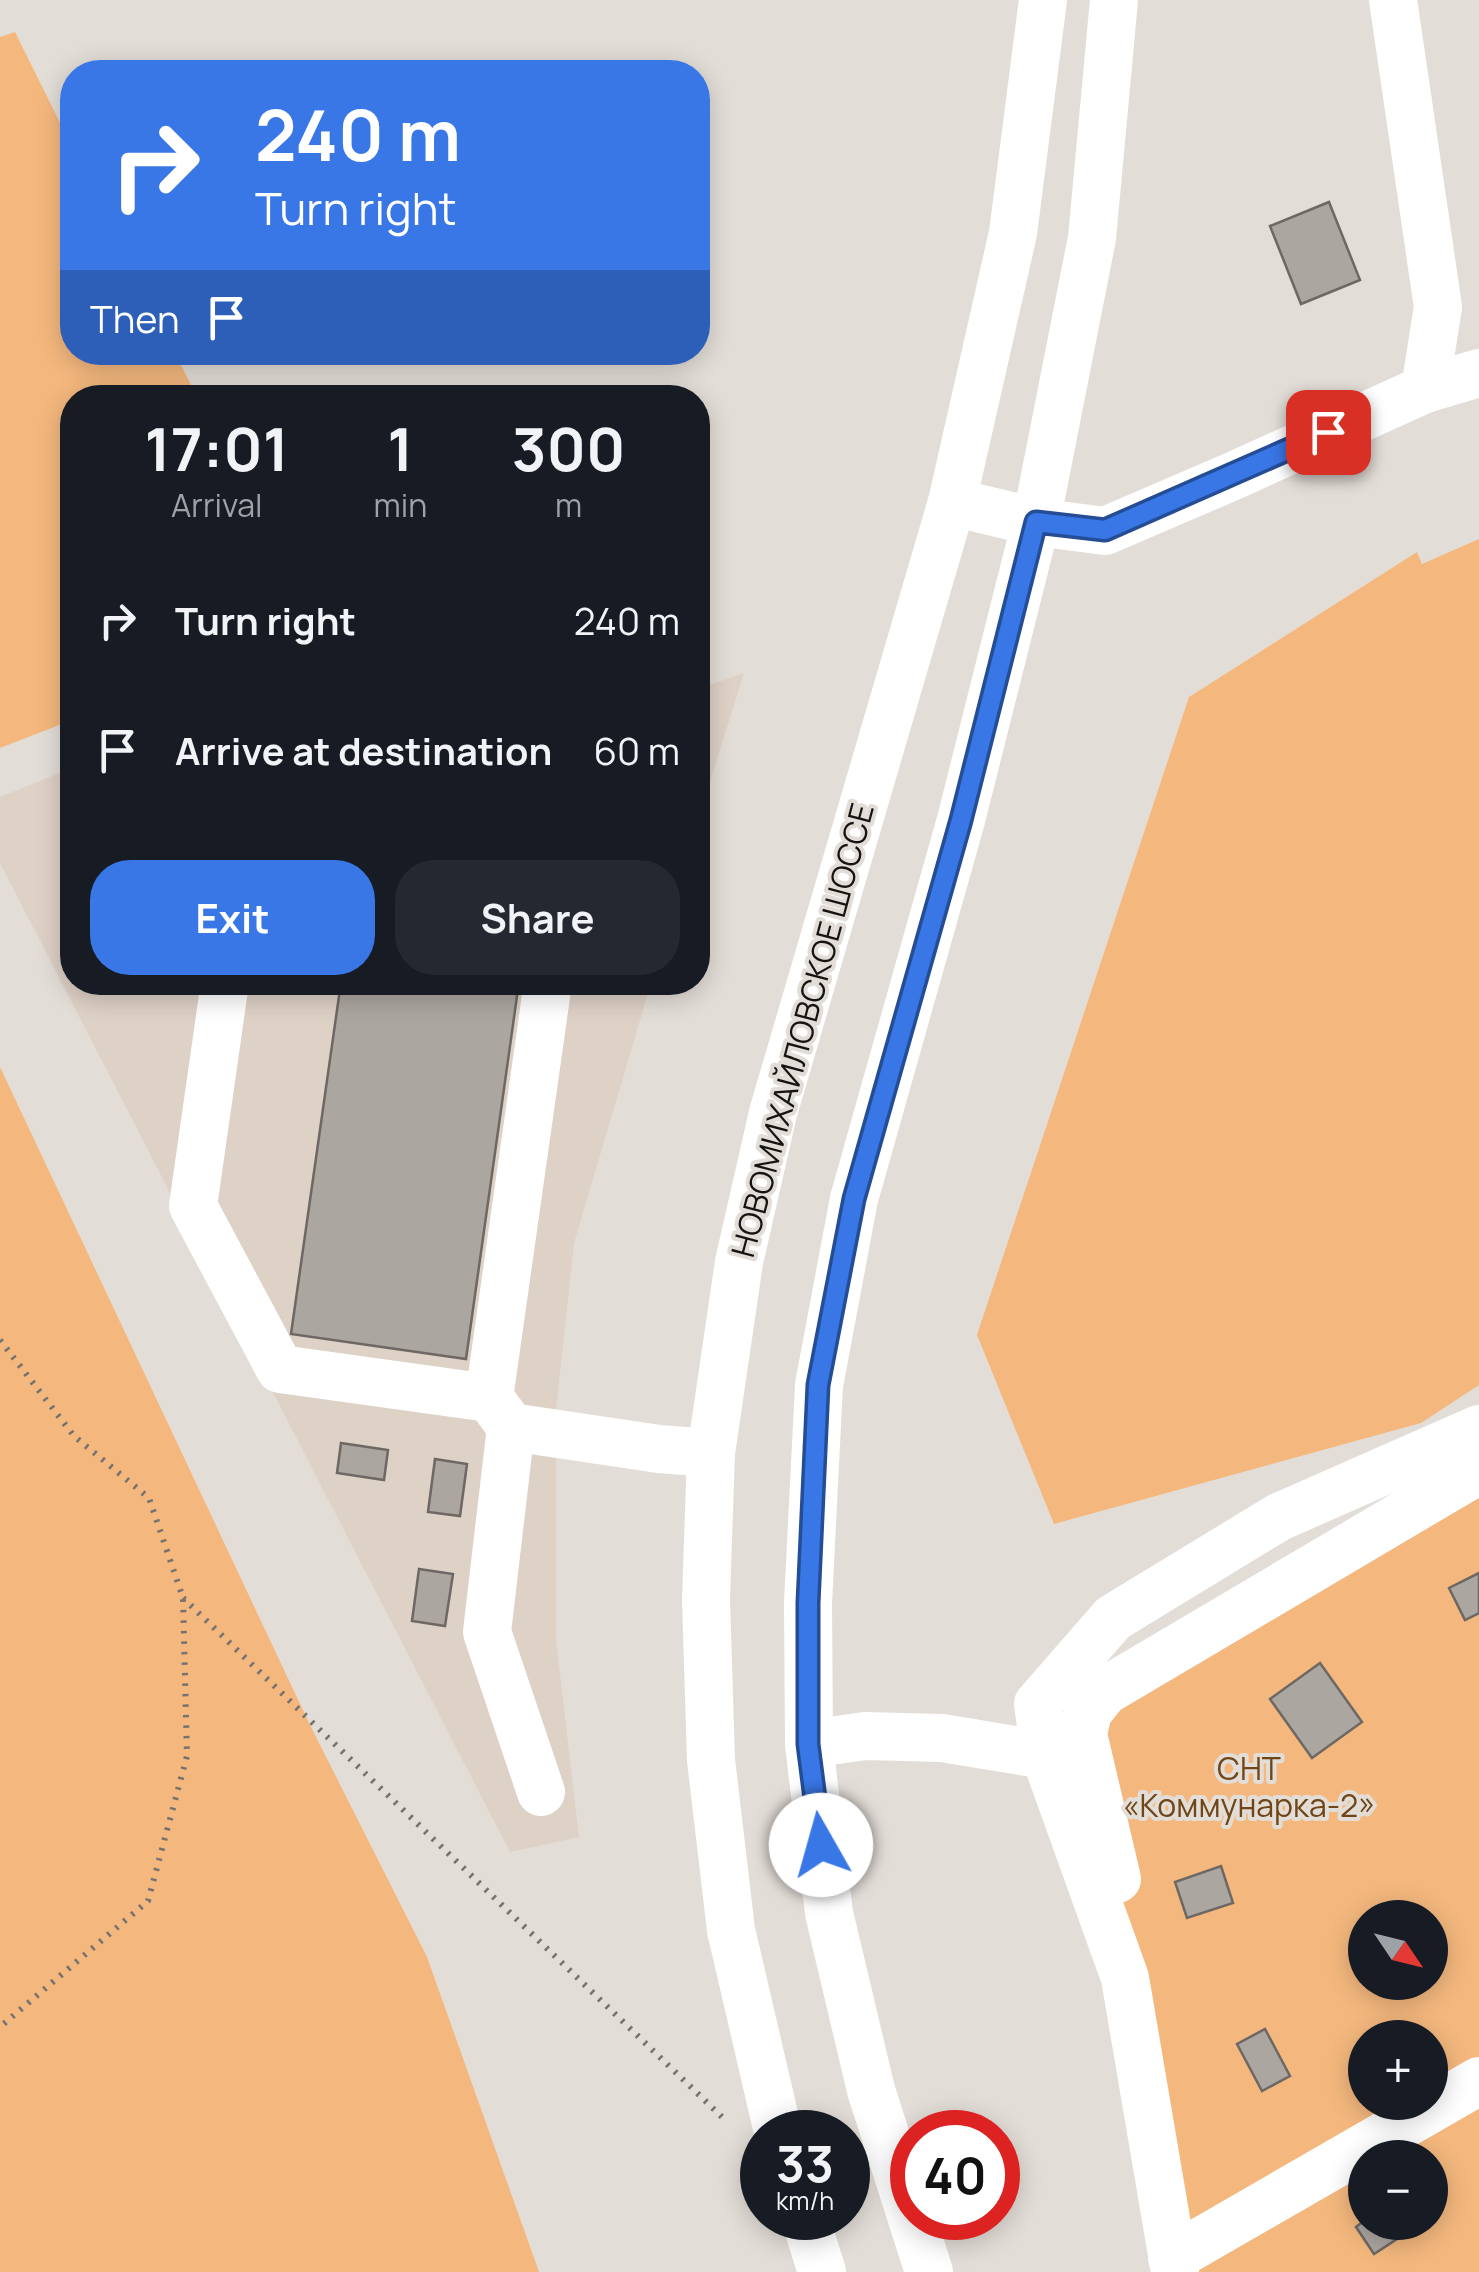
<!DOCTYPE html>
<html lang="en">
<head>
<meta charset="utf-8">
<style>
  :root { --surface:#171b24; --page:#242831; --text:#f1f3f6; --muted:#9ea1a6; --accent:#3977e6 }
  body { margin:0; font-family:Manrope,sans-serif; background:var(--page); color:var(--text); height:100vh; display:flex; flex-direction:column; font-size:38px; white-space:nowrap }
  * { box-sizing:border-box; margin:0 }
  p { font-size:32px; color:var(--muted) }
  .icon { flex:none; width:55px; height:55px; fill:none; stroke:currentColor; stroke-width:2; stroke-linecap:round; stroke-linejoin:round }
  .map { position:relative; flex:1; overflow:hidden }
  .details { position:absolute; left:60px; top:385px; width:650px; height:610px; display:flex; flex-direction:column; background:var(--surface); border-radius:40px; box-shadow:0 5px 25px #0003 }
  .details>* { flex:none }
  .top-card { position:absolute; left:60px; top:60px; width:650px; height:305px; border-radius:40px; box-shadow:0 5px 25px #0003; background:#3977e6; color:#fff; overflow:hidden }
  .needle { width:65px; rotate:125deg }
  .fabs { position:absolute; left:1348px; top:1900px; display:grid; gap:20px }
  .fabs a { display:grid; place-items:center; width:100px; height:100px; border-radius:50%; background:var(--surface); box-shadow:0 5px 25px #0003; font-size:50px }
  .speed { position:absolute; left:740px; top:2110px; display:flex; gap:20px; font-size:50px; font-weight:700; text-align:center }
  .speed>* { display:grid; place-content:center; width:130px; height:130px; border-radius:50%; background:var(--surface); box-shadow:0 5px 25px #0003; line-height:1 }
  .speed small { font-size:25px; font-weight:400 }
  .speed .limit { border:15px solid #d22; background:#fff; color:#111 }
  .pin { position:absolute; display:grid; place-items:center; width:85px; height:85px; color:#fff; margin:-42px; border-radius:20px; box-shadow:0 5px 15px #0006 }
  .me { position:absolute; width:110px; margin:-55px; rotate:353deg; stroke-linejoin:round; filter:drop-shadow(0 0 8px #0008) }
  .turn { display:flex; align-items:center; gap:35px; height:210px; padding:0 30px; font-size:45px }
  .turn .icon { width:130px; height:130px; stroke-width:2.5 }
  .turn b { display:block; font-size:70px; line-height:85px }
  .then { display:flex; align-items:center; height:95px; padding:0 30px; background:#0003; gap:20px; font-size:38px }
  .eta { display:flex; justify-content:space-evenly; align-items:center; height:170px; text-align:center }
  .eta b { font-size:60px; font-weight:700; line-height:70px }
  .primary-button { display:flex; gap:20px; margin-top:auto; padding:20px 30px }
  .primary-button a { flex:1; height:115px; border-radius:40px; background:var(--accent); color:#fff; font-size:40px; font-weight:700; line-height:115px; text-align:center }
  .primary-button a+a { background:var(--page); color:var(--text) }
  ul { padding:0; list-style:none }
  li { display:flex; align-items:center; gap:30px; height:130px; padding:0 30px }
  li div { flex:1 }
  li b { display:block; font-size:38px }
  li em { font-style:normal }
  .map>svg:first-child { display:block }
  .built { fill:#ded1c6 }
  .green { fill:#f4b87e; fill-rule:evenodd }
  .building { fill:#aca6a1; stroke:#6e6864; stroke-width:2.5 }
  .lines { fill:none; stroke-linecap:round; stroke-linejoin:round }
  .path { stroke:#76736f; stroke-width:6; stroke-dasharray:2.5 8; stroke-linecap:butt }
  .minor { stroke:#fff; stroke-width:48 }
  .route-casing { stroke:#254d96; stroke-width:25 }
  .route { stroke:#3977e6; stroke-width:18 }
  .labels { text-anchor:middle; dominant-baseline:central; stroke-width:8; stroke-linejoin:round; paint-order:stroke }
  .street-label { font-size:32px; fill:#161412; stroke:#e3ddd7 }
  .park-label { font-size:32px; fill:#704618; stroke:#e3ddd7 }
</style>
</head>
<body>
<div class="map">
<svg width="1479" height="2272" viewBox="0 0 1479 2272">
  <rect width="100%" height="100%" fill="#e3ddd7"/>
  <!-- built -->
  <g class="built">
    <path d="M744 673 700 813 698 823V689Z"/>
    <path d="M72 768V982L651 983 574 1243 556 1410V1640L579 1837 510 1852 0 863V797Z"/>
  </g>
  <!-- green -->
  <g class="green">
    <path d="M15 32 72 147V352L175 353 197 397 72 398V720L0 748V37Z"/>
    <path d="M1479 539V1385L1421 1423 1054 1524 977 1335 1189 697 1417 552 1422 564Z"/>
    <path d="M0 1067 310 1725 427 1957 539 2272H0Z"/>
    <path d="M1479 1451V2272H1185L1048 1701ZM1365 1918H1430V1982H1365ZM1365 2038H1430V2102H1365ZM1365 2158H1430V2222H1365Z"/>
  </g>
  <!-- building -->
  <g class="building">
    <path d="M1329 202 1360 280 1301 304 1270 226Z"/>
    <path d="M341 982H519L466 1359 291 1334Z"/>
    <path d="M341 1443 388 1450 384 1480 337 1473Z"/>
    <path d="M435 1459 467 1464 460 1516 428 1512Z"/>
    <path d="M419 1569 453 1574 445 1626 412 1621Z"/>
    <path d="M1479 1573V1613L1465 1620 1449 1588Z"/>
    <path d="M1320 1663 1362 1722 1312 1758 1270 1699Z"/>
    <path d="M1221 1866 1233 1903 1187 1918 1175 1882Z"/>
    <path d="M1265 2029 1290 2076 1262 2091 1237 2044Z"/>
    <path d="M1365 2220V2222H1387L1397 2239 1374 2254 1356 2227Z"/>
  </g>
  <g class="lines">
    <!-- path -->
    <g class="path">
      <path d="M0 1340 74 1436 149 1498 183 1598 187 1756 148 1901 0 2027"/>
      <path d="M183 1598 722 2117"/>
    </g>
    <!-- minor -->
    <g class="minor">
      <path d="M1393 0 1438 307 1425 389"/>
      <path d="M952 502 1036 522 1105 531 1233 476 1425 389 1479 373"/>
      <path d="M225 982 193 1206 280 1369 489 1398 548 982"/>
      <path d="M494 1404 511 1427 659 1449 711 1453"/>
      <path d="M511 1427 487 1632 541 1792"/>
      <path d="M809 1744 865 1736 942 1738 1045 1755"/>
      <path d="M1117 1879 1083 1734 1088 1712 1105 1691 1479 1470"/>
      <path d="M778 2132 731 1930 711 1760 706 1600 711 1453 739 1262 773 1113 952 502 1013 233 1043 0"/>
      <path d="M805 2218 822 2272"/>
      <path d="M1172 2258 1479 2081"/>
      <path d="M929 2272 871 2090 829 1913 809 1744 808 1603 819 1385 854 1199 961 820 1036 522 1092 238 1114 0"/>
      <path d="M1175 2272 1125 1978 1045 1755 1038 1704 1113 1618 1279 1517 1479 1429"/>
    </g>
  </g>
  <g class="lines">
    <defs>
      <path id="route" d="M821 1845 808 1744V1603L818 1385 854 1199 961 820 1036 522 1105 530 1328 432"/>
    </defs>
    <!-- route casing -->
    <use href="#route" class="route-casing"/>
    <!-- route -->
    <use href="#route" class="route"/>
  </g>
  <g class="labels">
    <!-- street labels -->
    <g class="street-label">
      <text transform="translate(802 1030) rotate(-75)">НОВОМИХАЙЛОВСКОЕ ШОССЕ</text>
    </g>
    <!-- park labels -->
    <g class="park-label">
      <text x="1249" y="1768">СНТ<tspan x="1249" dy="37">«Коммунарка-2»</tspan></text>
    </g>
  </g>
</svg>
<div class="fabs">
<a><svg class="needle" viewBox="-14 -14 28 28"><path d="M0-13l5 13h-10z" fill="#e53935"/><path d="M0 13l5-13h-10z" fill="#9ea1a6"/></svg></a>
<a>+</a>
<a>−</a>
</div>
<div class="speed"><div>33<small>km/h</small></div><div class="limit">40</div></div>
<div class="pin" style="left:1328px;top:432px;background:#d93025"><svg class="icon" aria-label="arrive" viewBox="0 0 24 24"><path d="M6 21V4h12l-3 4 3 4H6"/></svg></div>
<svg class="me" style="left:821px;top:1845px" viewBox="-20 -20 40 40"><circle r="19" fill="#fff"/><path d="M0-13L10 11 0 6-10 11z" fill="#3977e6"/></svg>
<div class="top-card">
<div class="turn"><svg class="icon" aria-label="right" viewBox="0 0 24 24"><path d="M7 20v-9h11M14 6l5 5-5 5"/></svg><div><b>240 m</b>Turn right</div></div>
<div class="then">Then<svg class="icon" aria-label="arrive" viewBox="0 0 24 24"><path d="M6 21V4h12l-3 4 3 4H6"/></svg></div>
</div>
<section class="details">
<div class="eta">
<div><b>17:01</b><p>Arrival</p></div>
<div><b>1</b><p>min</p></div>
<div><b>300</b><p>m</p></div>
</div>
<ul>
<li><svg class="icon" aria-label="right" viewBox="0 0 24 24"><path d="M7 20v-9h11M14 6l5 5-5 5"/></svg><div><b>Turn right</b></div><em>240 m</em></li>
<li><svg class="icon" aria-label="arrive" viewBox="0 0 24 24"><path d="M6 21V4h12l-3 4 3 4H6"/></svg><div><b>Arrive at destination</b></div><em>60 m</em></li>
</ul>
<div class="primary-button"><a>Exit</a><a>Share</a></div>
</section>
</div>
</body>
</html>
